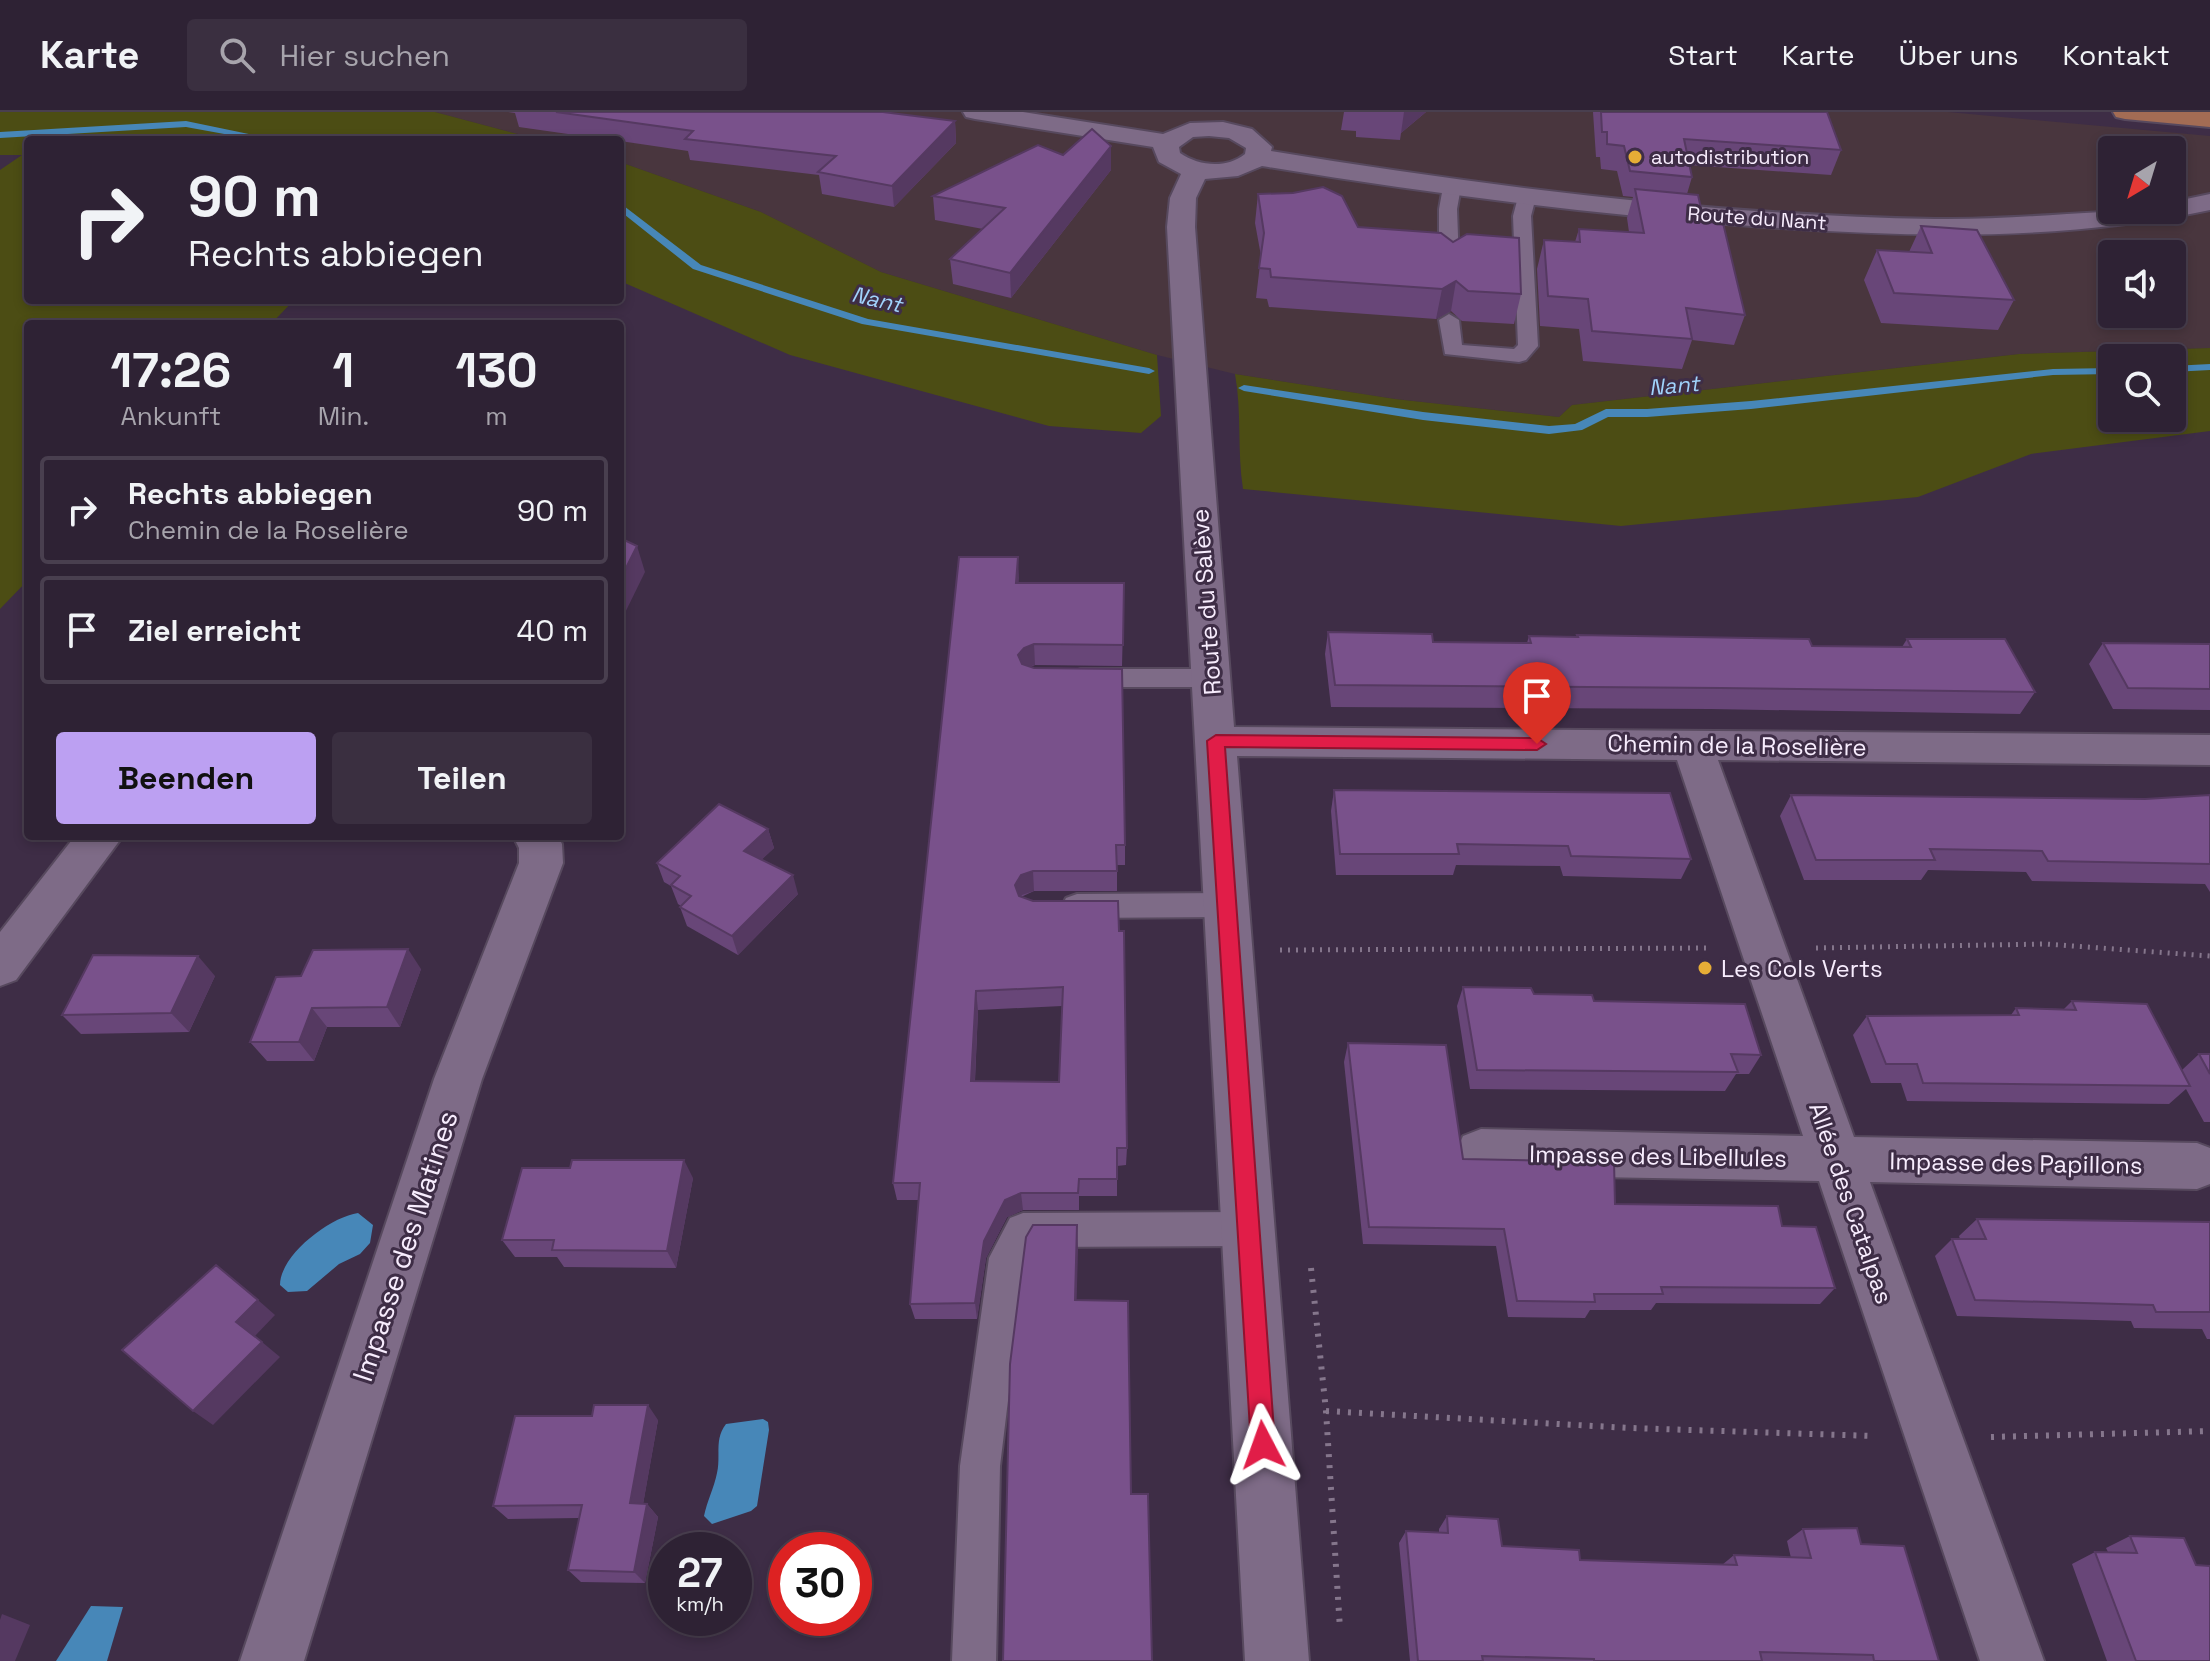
<!DOCTYPE html>
<html lang="de">
<head>
<meta charset="utf-8">
<style>
  :root { --surface:#2e2234; --page:#3a2f40; --text:#f1f3f6; --muted:#a7a4ac; --line:#493f4f; --accent:#bca0f2 }
  body { margin:0; font-family:"Space Grotesk",sans-serif; background:var(--page); color:var(--text); height:100vh; display:flex; flex-direction:column; font-size:30px; white-space:nowrap }
  * { box-sizing:border-box; margin:0 }
  p { font-size:26px; color:var(--muted) }
  .icon { flex:none; width:44px; height:44px; fill:none; stroke:currentColor; stroke-width:2; stroke-linecap:round; stroke-linejoin:round }
  .map { position:relative; flex:1; overflow:hidden }
  .side { position:absolute; left:24px; top:208px; width:600px; height:520px; display:flex; flex-direction:column; background:var(--surface); border-radius:8px; box-shadow:0 4px 12px #0003,0 0 0 2px var(--line) }
  .side>* { flex:none }
  .banner { position:absolute; left:24px; top:24px; width:600px; height:168px; border-radius:8px; box-shadow:0 4px 12px #0003,0 0 0 2px var(--line); background:#2e2234; color:var(--text); overflow:hidden }
  .needle { width:52px; rotate:218deg }
  .controls { position:absolute; left:2098px; top:24px; display:grid; gap:16px }
  .controls a { display:grid; place-items:center; width:88px; height:88px; border-radius:8px; background:var(--surface); box-shadow:0 4px 12px #0003,0 0 0 2px var(--line); font-size:40px }
  .speed { position:absolute; left:648px; top:1420px; display:flex; gap:16px; font-size:40px; font-weight:700; text-align:center }
  .speed>* { display:grid; place-content:center; width:104px; height:104px; border-radius:50%; background:var(--surface); box-shadow:0 4px 12px #0003,0 0 0 2px var(--line); line-height:1 }
  .speed small { font-size:20px; font-weight:400 }
  .speed .limit { border:12px solid #d22; background:#fff; color:#111 }
  .pin { position:absolute; display:grid; place-items:center; width:68px; height:68px; color:#fff; margin:-82px -34px; border-radius:50% 50% 50% 0; rotate:-45deg; box-shadow:0 0 8px #0007 }
  .pin .icon { rotate:45deg }
  .me { position:absolute; width:88px; margin:-44px; rotate:356deg; stroke-linejoin:round; filter:drop-shadow(0 0 6px #0008) }
  .turn { display:flex; align-items:center; gap:28px; height:168px; padding:0 32px; font-size:36px }
  .turn .icon { width:104px; height:104px; stroke-width:2.5 }
  .turn b { display:block; font-size:56px; line-height:68px }
  .eta { display:flex; justify-content:space-evenly; align-items:center; height:136px; text-align:center }
  .eta b { font-size:48px; font-weight:700; line-height:56px }
  .cta { display:flex; gap:16px; margin-top:auto; padding:16px 32px }
  .cta a { flex:1; height:92px; border-radius:8px; background:var(--accent); color:#111; font-size:32px; font-weight:700; line-height:92px; text-align:center }
  .cta a+a { background:var(--page); color:var(--text) }
  ul { padding:0; list-style:none }
  li { display:flex; align-items:center; gap:24px; height:108px; margin:0 16px 12px; padding:0 16px; border:4px solid var(--line); border-radius:8px }
  li div { flex:1 }
  li b { display:block; font-size:30px }
  li em { font-style:normal }
  header { display:flex; align-items:center; gap:48px; box-sizing:border-box; height:112px; padding:0 40px; background:var(--surface); border-bottom:2px solid var(--line) }
  header strong { font-size:38px }
  nav { display:flex; gap:44px; margin-inline-start:auto; font-size:28px }
  .search { width:560px; height:72px; background:var(--page); display:flex; align-items:center; gap:20px; box-sizing:border-box; padding:0 28px; border-radius:8px; color:var(--muted); font-size:30px }
  .map>svg:first-child { display:block }
  .commercial { fill:#49363e; fill-rule:evenodd }
  .green { fill:#4c4d14; fill-rule:evenodd }
  .water { fill:#4787b8 }
  .lines { fill:none; stroke-linecap:round; stroke-linejoin:round }
  .stream { fill:#4787b8; fill-rule:evenodd }
  .lane-casing { stroke:#57495e; stroke-width:4 }
  .street-casing { stroke:#57495e; stroke-width:4 }
  .primary-casing { stroke:#57495e; stroke-width:4 }
  .path-far1 { stroke:#85768c; stroke-width:5; stroke-dasharray:2 6; stroke-linecap:butt }
  .path { stroke:#85768c; stroke-width:6; stroke-dasharray:3 8; stroke-linecap:butt }
  .lane { fill:#7e6b87; fill-rule:evenodd }
  .street { fill:#7e6b87; fill-rule:evenodd }
  .primary { fill:#a36c54; fill-rule:evenodd }
  .wall { fill:#684678; fill-rule:evenodd }
  .shaded-wall { fill:#553961 }
  .building { fill:#79518b; stroke:#553961; stroke-width:2; fill-rule:evenodd }
  .route { fill:#e11d48; stroke:#92132f; stroke-width:2 }
  .poi-dot { fill:#e6ad36; stroke:#3e2d46; stroke-width:3 }
  .labels { text-anchor:middle; dominant-baseline:central; stroke-width:6; stroke-linejoin:round; paint-order:stroke }
  .far-poi-label { font-size:20px; fill:#f7ecfd; stroke:#3e2d46; text-anchor:start }
  .far-street-label { font-size:20px; fill:#f7ecfd; stroke:#3e2d46 }
  .far-water-label { font-size:22px; font-style:italic; fill:#a0d2fb; stroke:#3e2d46 }
  .street-label { font-size:24px; fill:#f7ecfd; stroke:#3e2d46 }
  .poi-label { font-size:24px; fill:#f7ecfd; stroke:#3e2d46; text-anchor:start }
  .near-street-label { font-size:28px; fill:#f7ecfd; stroke:#3e2d46 }
</style>
</head>
<body>
<header>
<strong>Karte</strong>
<div class="search"><svg class="icon" aria-label="search" viewBox="0 0 24 24"><circle cx="10" cy="10" r="6"/><path d="M15 15l6 6"/></svg>Hier suchen</div>
<nav><a>Start</a><a>Karte</a><a>Über uns</a><a>Kontakt</a></nav>
</header>
<div class="map">
<svg width="2210" height="1549" viewBox="0 0 2210 1549">
  <rect width="100%" height="100%" fill="#3e2d46"/>
  <!-- commercial -->
  <path class="commercial" d="M435 0H1948L2210 24V236L2019 242 1572 293 1559 305 1395 287 1235 262 1157 243 881 160 761 100 620 50V28H540ZM2112 38H2172V98H2112ZM2112 142H2172V202H2112Z"/>
  <!-- green -->
  <g class="green">
    <path d="M0 0H435L540 28H28V188H294L271 212H28V468L0 497V58L22 43H0Z"/>
    <path d="M620 50 761 100 881 160 1157 243 1161 304 1141 321 1049 314 790 243 620 169Z"/>
    <path d="M2210 236V319L2031 342 1918 385 1621 414 1243 377C1237 339 1242 300 1235 262L1395 287 1559 305 1572 293 2019 242ZM2112 246H2172V306H2112Z"/>
  </g>
  <!-- water -->
  <g class="water">
    <path d="M358 1101 373 1113 370 1131 360 1142 339 1152 307 1179 288 1180 280 1173C280 1143 330 1105 358 1101Z"/>
    <path d="M763 1307 768 1310 769 1318 757 1394 751 1399 712 1412 704 1404C707 1389 714 1376 717 1361 721 1344 714 1327 726 1312Z"/>
    <path d="M91 1494 123 1495 107 1549H56Z"/>
  </g>
  <g class="lines">
    <!-- stream -->
    <g class="stream">
      <path d="M186 9 277 28H257L186 15 0 26V20Z"/>
      <path d="M620 91 701 153 868 207 1149 256 1155 259 1149 262 862 212 693 157 620 99Z"/>
      <path d="M2210 252V258L2172 260V254Z"/>
      <path d="M2112 256V262L2053 263 1751 297 1647 305H1608L1582 318 1549 322 1423 308 1244 279 1238 276 1244 273 1423 300 1549 314 1575 312 1606 297H1647L1751 289 2053 257Z"/>
    </g>
    <defs>
      <g id="lane">
        <path d="M1452 70 1461 75 1457 97 1459 151 1449 157 1439 151V97L1443 75Z"/>
        <path d="M1527 79 1536 85 1531 104 1538 234 1526 248 1519 250 1445 242 1439 208 1449 202 1459 208 1462 233 1514 237 1518 233 1513 104 1518 85Z"/>
        <path d="M1081 557H1211L1220 560 1224 566 1220 572 1211 575H1081L1072 572 1068 566 1072 560Z"/>
        <path d="M1227 781 1238 785 1242 793 1238 801 1227 805 1077 806 1066 802 1062 794 1066 786 1077 782Z"/>
        <path d="M1249 1100 1262 1105 1267 1117 1262 1129 1249 1134 1033 1135 1025 1149 1000 1354 996 1549H952L960 1354 989 1146 1010 1106 1023 1101Z"/>
      </g>
      <g id="street">
        <path d="M963 0H1023L1163 22 1190 11 1223 10 1252 17 1272 35 1271 39C1490 75 1713 103 1935 107 2015 108 2093 98 2172 98V90L2210 82V98C2053 131 1897 125 1738 113 1579 101 1420 80 1262 54L1238 64 1205 67 1196 86 1195 115 1234 615 2210 623V653L1718 648 1854 1025 2197 1031 2210 1036V1072L2197 1077 1870 1070 2044 1549H1980L1819 1069 1481 1063 1463 1056 1456 1040 1463 1024 1481 1017 1803 1024 1677 648 1237 644 1309 1549H1245L1167 115 1170 86 1181 62 1159 50 1153 35 975 7 966 5ZM1209 24 1229 26 1246 36 1245 42C1226 57 1199 54 1180 41L1179 35 1193 25Z"/>
        <path d="M75 724H123L16 868 0 874V820Z"/>
        <path d="M513 724H558L562 732 563 751 482 967 304 1549H240L434 967 519 751V736Z"/>
      </g>
      <path id="primary" d="M2113 0H2210V15L2125 7 2116 5Z"/>
    </defs>
    <!-- lane casing -->
    <use href="#lane" class="lane-casing"/>
    <!-- street casing -->
    <use href="#street" class="street-casing"/>
    <!-- primary casing -->
    <use href="#primary" class="primary-casing"/>
    <!-- path-far1 -->
    <g class="path-far1">
      <path d="M1816 836 2046 832 2210 844"/>
      <path d="M1280 838 1710 836"/>
    </g>
    <!-- path -->
    <g class="path">
      <path d="M1311 1156 1326 1299 1340 1517"/>
      <path d="M1326 1299 1630 1316 1873 1324"/>
      <path d="M1991 1325 2210 1319"/>
    </g>
    <!-- lane -->
    <use href="#lane" class="lane"/>
    <!-- street -->
    <use href="#street" class="street"/>
    <!-- primary -->
    <use href="#primary" class="primary"/>
  </g>
  <!-- wall -->
  <g class="wall">
    <path d="M508 0H883L955 9 956 31 894 95 822 82 819 63 690 48 688 39 620 29V28H610L519 15 515 1Z"/>
    <path d="M1344 0H1426L1401 21 1400 28 1356 25V19L1341 18Z"/>
    <path d="M1593 0H1827L1841 38 1831 63 1689 53 1692 65 1687 82 1704 110 1745 203 1734 233 1692 228 1682 257 1583 249 1579 217 1540 214 1537 157 1544 128 1575 130 1579 117 1629 120 1627 106 1633 85 1623 84 1617 59 1601 57 1600 45H1596Z"/>
    <path d="M1111 34V58L1011 186 953 172 950 147 983 117 935 108 933 84 1063 43Z"/>
    <path d="M1258 82 1358 115 1521 182 1514 212 1462 209 1451 199 1436 207 1269 195 1267 187 1256 186 1261 144 1255 111Z"/>
    <path d="M1921 114 2014 188 1998 218 1881 211 1864 168 1877 138 1909 140Z"/>
    <path d="M1018 445V471H1124L1122 554 1035 553 1030 555 1125 733V753H1117V779H1034L1021 785 1033 789 1127 1036 1126 1053 1117 1054V1084H1079V1098H1023L1007 1105 986 1146 977 1207H915L910 1192 919 1088H897L893 1071ZM1062 894 1059 970 975 969 978 898Z"/>
    <path d="M1328 520 1433 530 1527 531 1529 524 1576 525 1577 523 1812 534 1902 535 1907 527 2035 580 2020 602 1710 597 1331 595 1325 542Z"/>
    <path d="M2103 531 2210 532V598L2113 597 2089 552Z"/>
    <path d="M1334 678 1691 747 1681 767 1563 764 1560 754 1456 753 1453 763H1336L1331 699Z"/>
    <path d="M1791 683 2145 687 2210 683V780L2205 772 2032 769 2026 760 1928 758 1921 768H1804L1780 704Z"/>
    <path d="M768 717 774 736 761 748 798 782 738 843 687 814 680 795 681 794 678 792 671 774 664 770 657 751Z"/>
    <path d="M421 857 400 915H327L314 949H267L250 930 276 865Z"/>
    <path d="M215 864 189 920 81 922 62 903Z"/>
    <path d="M1463 875 1594 889 1761 943 1749 962H1736L1725 979 1470 977 1457 894Z"/>
    <path d="M2072 889 2182 958 2199 942H2210V1010H2204L2186 977 2169 992 1907 989 1901 971H1871L1853 923 1867 904 2011 903 2016 896 2064 897Z"/>
    <path d="M1348 931 1463 1047 1615 1092 1782 1114 1835 1176 1820 1192 1656 1191 1651 1198H1590L1585 1206 1508 1205 1496 1134 1363 1132 1344 950Z"/>
    <path d="M693 1066 676 1156 564 1155 557 1145H515L502 1128Z"/>
    <path d="M1977 1107 2210 1110V1227H2207L2202 1217 2134 1216 2131 1209 1957 1204 1935 1144 1952 1127H1960L1959 1124Z"/>
    <path d="M658 1308 643 1392H647L658 1405 645 1471 581 1470 568 1458 579 1406 508 1407 493 1394Z"/>
    <path d="M1447 1404 1502 1434 1580 1448 1722 1453 1734 1443 1791 1446 1787 1429 1803 1417 1861 1432 1939 1549H1410L1399 1431 1406 1419 1439 1421V1417Z"/>
    <path d="M2130 1424 2196 1453 2210 1549H2107L2072 1452 2095 1440H2108L2106 1436Z"/>
  </g>
  <!-- shaded-wall -->
  <g class="shaded-wall">
    <path d="M1404 0H1426L1401 21Z"/>
    <path d="M955 9 956 31 894 95 892 74Z"/>
    <path d="M1111 34V58L1011 186 1010 161Z"/>
    <path d="M1456 169 1451 199 1436 207 1442 177Z"/>
    <path d="M637 434 645 460 620 511V468Z"/>
    <path d="M1018 445 1019 466 1017 491 1016 471Z"/>
    <path d="M1034 532 1035 553 1025 556 1018 543 1024 536Z"/>
    <path d="M768 717 774 736 750 759 744 739Z"/>
    <path d="M1033 759 1034 779 1022 783 1016 793 1015 773 1021 763Z"/>
    <path d="M793 763 798 782 738 843 732 824Z"/>
    <path d="M408 837 421 857 400 915 387 895Z"/>
    <path d="M198 844 215 864 189 920 171 901Z"/>
    <path d="M976 879 978 898 974 987 971 969Z"/>
    <path d="M312 896 327 915 314 949 299 930Z"/>
    <path d="M684 1048 693 1066 676 1156 667 1139Z"/>
    <path d="M1021 1081 1023 1098 1007 1105 986 1146 977 1207 975 1191 984 1129 1005 1088Z"/>
    <path d="M1077 1113 1078 1138 1076 1211 1075 1188Z"/>
    <path d="M258 1188 275 1203 254 1225 236 1210Z"/>
    <path d="M262 1230 280 1245 213 1313 193 1299Z"/>
    <path d="M648 1293 658 1308 641 1404 630 1391Z"/>
    <path d="M647 1392 658 1405 645 1471 634 1460Z"/>
    <path d="M2 1502 30 1513 15 1549H0V1508Z"/>
  </g>
  <!-- building -->
  <g class="building">
    <path d="M556 0H883L955 9 892 74 818 60 836 44 685 27 693 19Z"/>
    <path d="M1601 0H1827L1841 38 1684 27 1692 65 1630 59 1624 34 1607 32V20H1602Z"/>
    <path d="M1092 17 1111 34 1010 161 950 147 1005 96 933 84 1038 33 1063 43Z"/>
    <path d="M1323 75 1342 84 1358 115 1441 121 1453 130 1467 122 1519 126 1521 182 1468 179 1456 169 1442 177 1271 165 1270 157 1259 156 1264 121 1258 82 1293 81Z"/>
    <path d="M1635 77 1698 83 1704 110 1723 111 1745 203 1686 196 1692 227 1592 219 1588 187 1548 184 1544 128 1580 130 1579 117 1644 121Z"/>
    <path d="M1921 114 1977 118 2014 188 1894 181 1877 138 1932 141Z"/>
    <path d="M620 426 637 434 620 468Z"/>
    <path d="M959 445H1018L1016 471H1124L1123 533 1034 532 1024 536 1018 543 1022 552 1034 556 1122 557 1125 733H1116L1117 759H1033L1021 763 1015 773 1019 784 1033 789H1118L1119 819H1124L1127 1036H1117V1067H1079L1078 1081H1021L1005 1088 984 1129 975 1191 910 1192 920 1071H893ZM1063 875 1059 970 971 969 976 879Z"/>
    <path d="M1328 520 1432 522 1433 530 1531 531 1529 524 1578 525 1577 523 1809 527 1812 534 1911 535 1907 527H2005L2035 580 1720 576 1335 573Z"/>
    <path d="M2103 531 2210 532V577L2128 576Z"/>
    <path d="M1334 678 1670 681 1691 747 1571 744 1568 734 1457 732 1459 742H1340Z"/>
    <path d="M1791 683 2145 687 2210 683V752L2048 749 2042 739 1930 737 1935 748H1816Z"/>
    <path d="M719 692 768 717 744 739 793 763 732 824 680 795 691 784 671 773 680 764 657 751Z"/>
    <path d="M408 837 387 895 312 896 299 930H250L276 865 301 864 313 838Z"/>
    <path d="M93 843 198 844 171 901 62 903Z"/>
    <path d="M1463 875 1531 876 1534 882 1592 883 1594 889 1745 892 1761 943 1731 942 1738 960 1477 958Z"/>
    <path d="M2072 889 2147 892 2190 974 1923 971 1917 952H1886L1867 904 2019 903 2016 896 2076 898Z"/>
    <path d="M1348 931 1446 933 1463 1047 1614 1050 1615 1092 1778 1094 1782 1114 1816 1115 1835 1176 1661 1175 1663 1182H1594L1595 1190 1517 1189 1504 1117 1369 1115Z"/>
    <path d="M2199 942H2210V962Z"/>
    <path d="M572 1048H684L667 1139 552 1138 554 1128H502L522 1056H570Z"/>
    <path d="M1977 1107 2210 1110V1200H2156L2153 1193 1975 1188 1952 1127H1986Z"/>
    <path d="M1033 1113H1077L1075 1188 1128 1189 1131 1382H1148L1152 1549H1003L1010 1252 1026 1125Z"/>
    <path d="M216 1153 258 1188 236 1210 262 1230 193 1299 122 1238Z"/>
    <path d="M594 1293H648L630 1391 647 1392 634 1460 568 1458 582 1393 493 1394 515 1304H592Z"/>
    <path d="M1447 1404 1498 1407 1502 1434 1579 1438 1580 1448 1737 1453 1734 1443 1811 1446 1803 1417 1857 1416 1861 1432 1904 1434 1939 1549H1874L1873 1543 1760 1540 1762 1549H1594V1547L1482 1544 1483 1549H1418L1406 1419 1448 1421Z"/>
    <path d="M2130 1424 2184 1426 2196 1453 2210 1454V1549H2136L2095 1440 2137 1441Z"/>
  </g>
  <!-- route -->
  <path class="route" d="M1216 623 1537 626 1546 632 1537 638 1225 635 1275 1333 1271 1342 1263 1345 1255 1342 1251 1333 1207 629Z"/>
  <!-- markers -->
  <g class="poi-dot">
    <circle cx="1635" cy="45" r="8"/>
    <circle cx="1705" cy="856" r="8"/>
  </g>
  <g class="labels">
    <!-- far-poi labels -->
    <g class="far-poi-label">
      <text x="1651" y="45">autodistribution</text>
    </g>
    <!-- far-street labels -->
    <g class="far-street-label">
      <text transform="translate(1757 106) rotate(4)">Route du Nant</text>
    </g>
    <!-- far-water labels -->
    <g class="far-water-label">
      <text transform="translate(877 187) rotate(13)">Nant</text>
      <text transform="translate(1674 273) rotate(-5)">Nant</text>
    </g>
    <!-- street labels -->
    <g class="street-label">
      <text transform="translate(1206 490) rotate(-94)">Route du Salève</text>
      <text transform="translate(1737 633) rotate(1)">Chemin de la Roselière</text>
      <text transform="translate(1658 1044) rotate(1)">Impasse des Libellules</text>
      <text transform="translate(2016 1051) rotate(1)">Impasse des Papillons</text>
      <text transform="translate(1851 1091) rotate(71)">Allée des Catalpas</text>
    </g>
    <!-- poi labels -->
    <g class="poi-label">
      <text x="1721" y="856">Les Cols Verts</text>
    </g>
    <!-- near-street labels -->
    <g class="near-street-label">
      <text transform="translate(405 1134) rotate(-72)">Impasse des Matines</text>
    </g>
  </g>
</svg>
<div class="controls">
<a><svg class="needle" viewBox="-14 -14 28 28"><path d="M0-13l5 13h-10z" fill="#e53935"/><path d="M0 13l5-13h-10z" fill="#a7a4ac"/></svg></a>
<a><svg class="icon" aria-label="sound" viewBox="0 0 24 24"><path d="M4 9h4l5-4v14l-5-4H4zM17 9q2 3 0 6"/></svg></a>
<a><svg class="icon" aria-label="search" viewBox="0 0 24 24"><circle cx="10" cy="10" r="6"/><path d="M15 15l6 6"/></svg></a>
</div>
<div class="speed"><div>27<small>km/h</small></div><div class="limit">30</div></div>
<div class="pin" style="left:1537px;top:632px;background:#d93025"><svg class="icon" aria-label="arrive" viewBox="0 0 24 24"><path d="M6 21V4h12l-3 4 3 4H6"/></svg></div>
<svg class="me" style="left:1263px;top:1333px" viewBox="-20 -20 40 40"><path d="M0-17L14 15 0 8-14 15z" fill="#e11d48" stroke="#fff" stroke-width="4"/></svg>
<div class="banner">
<div class="turn"><svg class="icon" aria-label="right" viewBox="0 0 24 24"><path d="M7 20v-9h11M14 6l5 5-5 5"/></svg><div><b>90 m</b>Rechts abbiegen</div></div>
</div>
<section class="side">
<div class="eta">
<div><b>17:26</b><p>Ankunft</p></div>
<div><b>1</b><p>Min.</p></div>
<div><b>130</b><p>m</p></div>
</div>
<ul>
<li><svg class="icon" aria-label="right" viewBox="0 0 24 24"><path d="M7 20v-9h11M14 6l5 5-5 5"/></svg><div><b>Rechts abbiegen</b><p>Chemin de la Roselière</p></div><em>90 m</em></li>
<li><svg class="icon" aria-label="arrive" viewBox="0 0 24 24"><path d="M6 21V4h12l-3 4 3 4H6"/></svg><div><b>Ziel erreicht</b></div><em>40 m</em></li>
</ul>
<div class="cta"><a>Beenden</a><a>Teilen</a></div>
</section>
</div>
</body>
</html>
